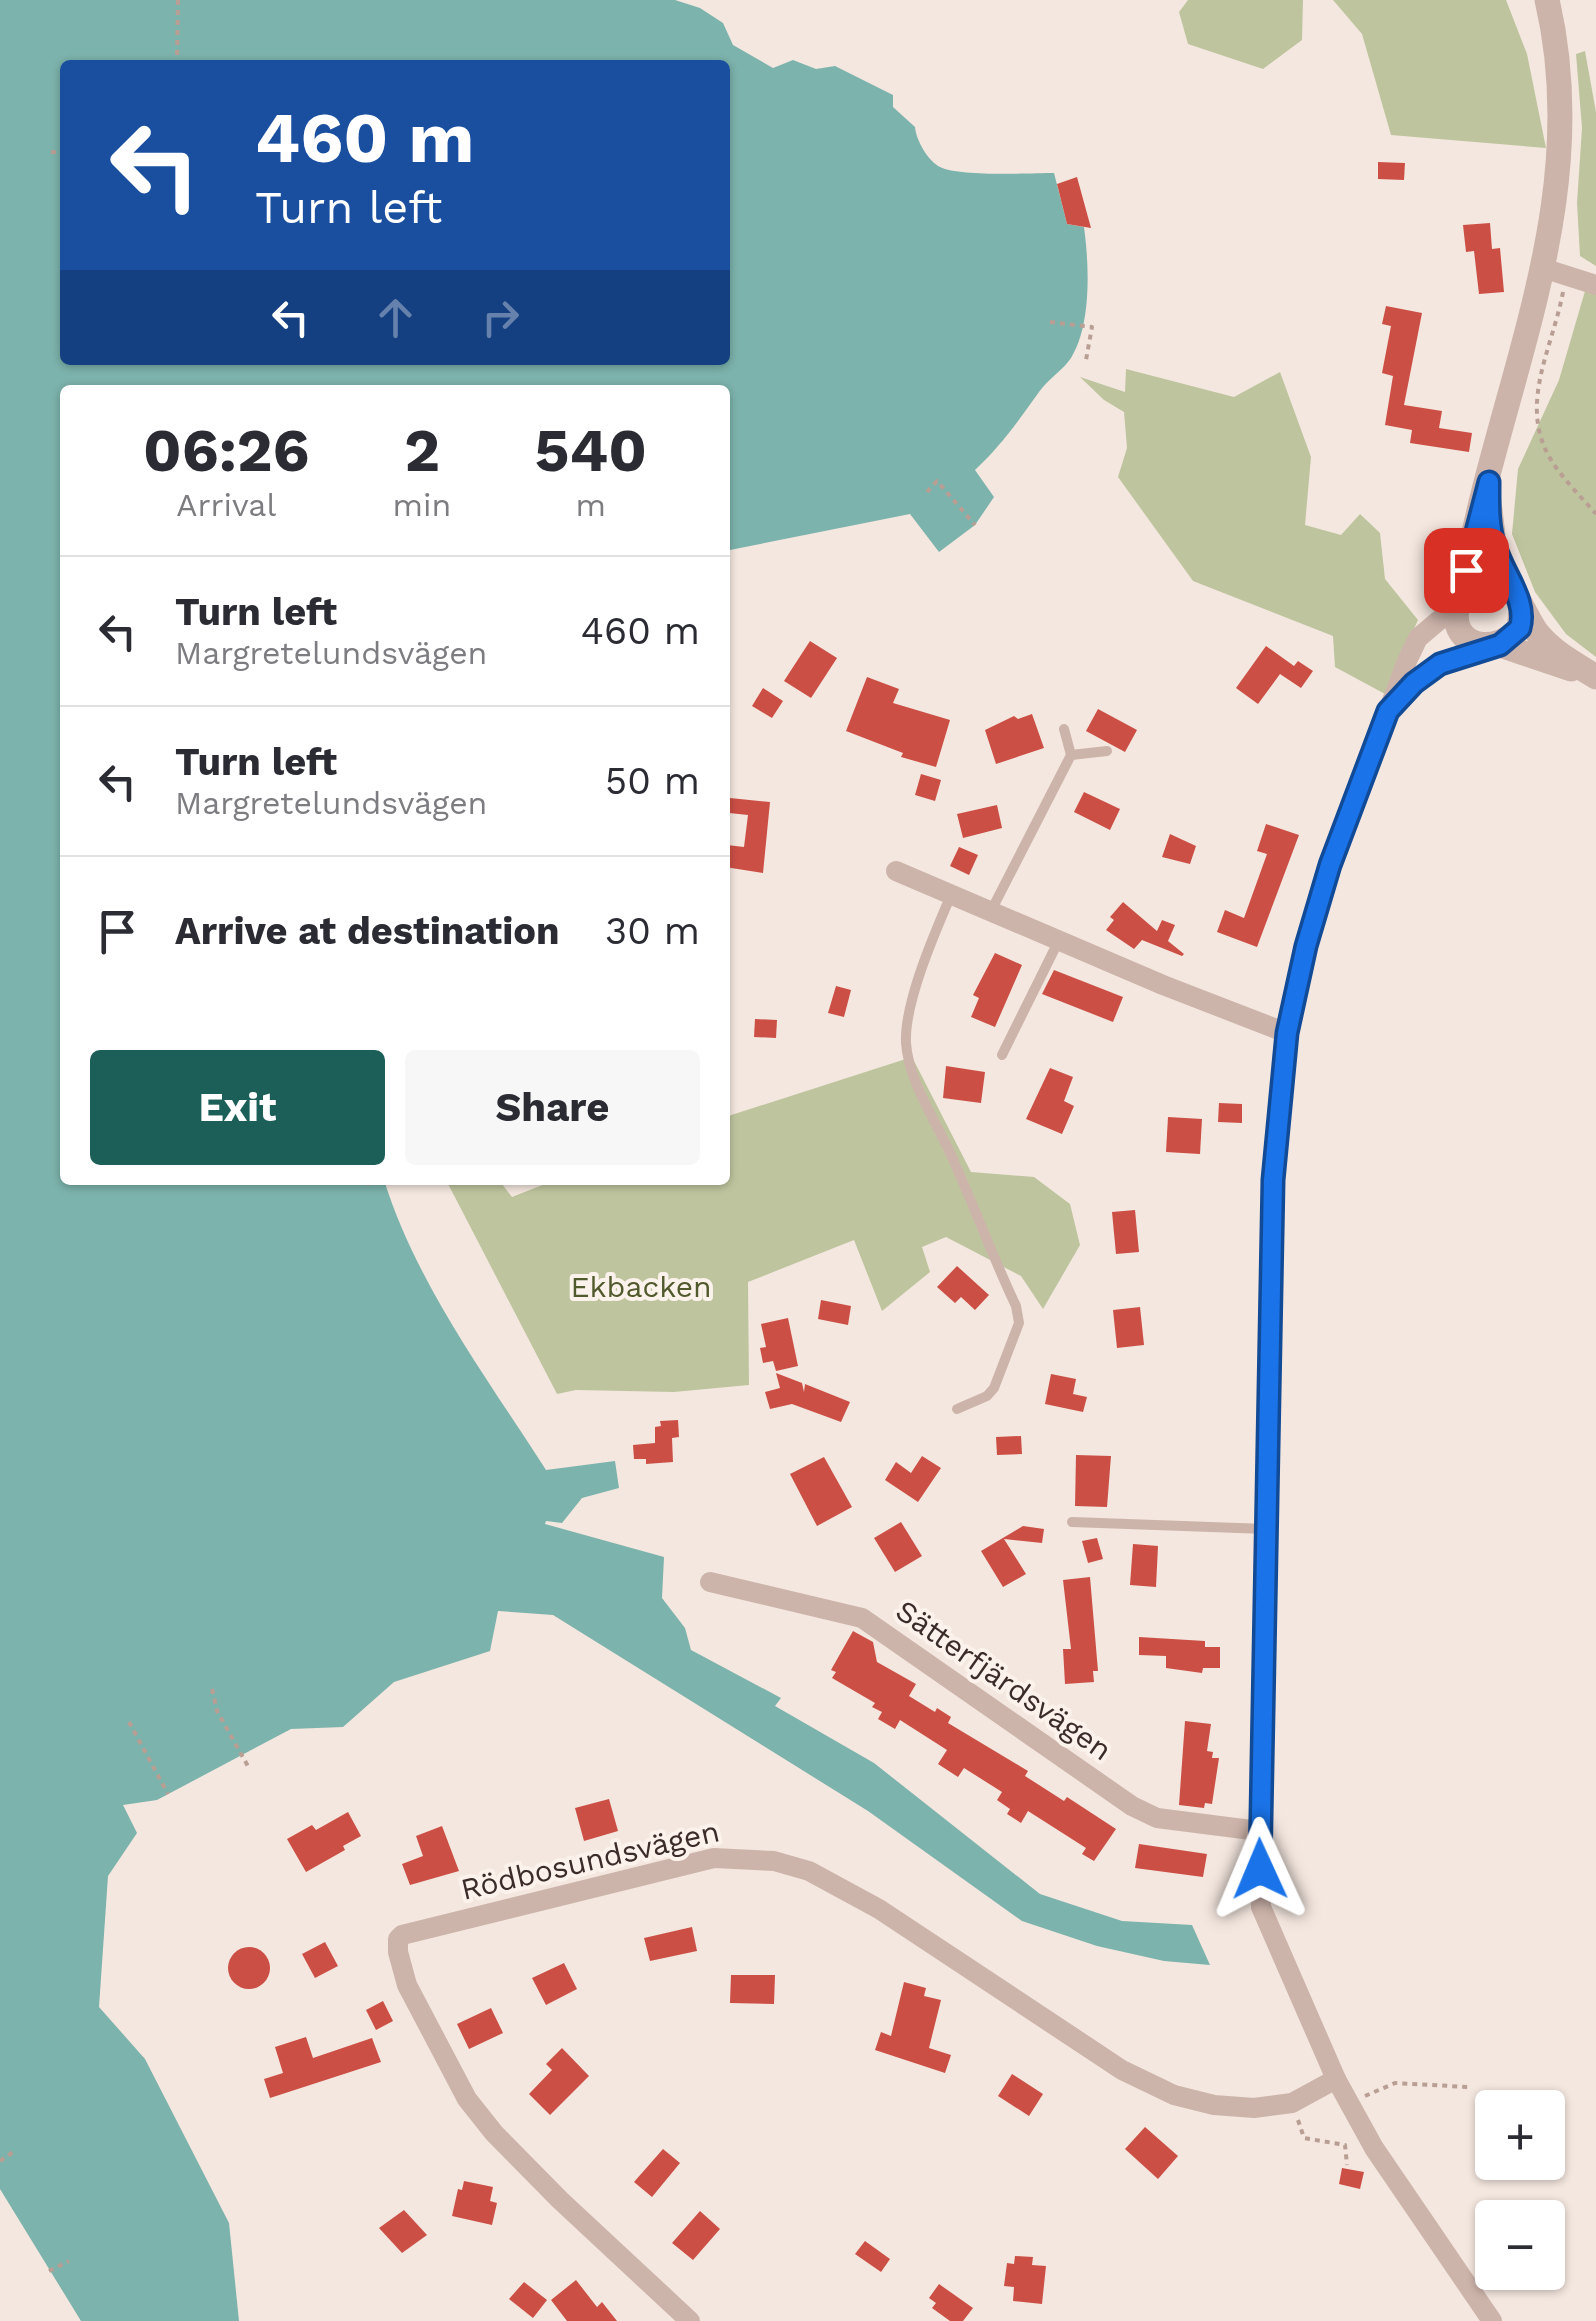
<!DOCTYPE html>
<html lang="en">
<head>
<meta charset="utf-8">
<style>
  :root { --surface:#fff; --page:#f7f7f7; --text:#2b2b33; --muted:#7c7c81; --line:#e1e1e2; --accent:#1c5f58 }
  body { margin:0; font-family:"Work Sans",sans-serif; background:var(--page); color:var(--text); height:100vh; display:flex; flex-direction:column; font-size:38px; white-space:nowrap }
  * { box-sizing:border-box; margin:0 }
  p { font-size:32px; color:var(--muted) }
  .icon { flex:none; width:55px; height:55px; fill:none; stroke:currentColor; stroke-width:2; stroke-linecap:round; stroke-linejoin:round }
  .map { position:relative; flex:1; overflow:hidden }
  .sheet { position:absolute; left:60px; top:385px; width:670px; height:800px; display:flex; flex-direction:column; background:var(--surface); border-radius:10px; box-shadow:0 2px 8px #0004 }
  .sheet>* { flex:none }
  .top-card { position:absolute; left:60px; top:60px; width:670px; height:305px; border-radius:10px; box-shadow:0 2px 8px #0004; background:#1a4fa0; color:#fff; overflow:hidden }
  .buttons { position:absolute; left:1475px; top:2090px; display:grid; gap:20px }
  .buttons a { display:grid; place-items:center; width:90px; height:90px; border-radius:10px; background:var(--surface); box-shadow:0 2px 8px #0004; font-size:50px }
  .pin { position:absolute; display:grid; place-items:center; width:85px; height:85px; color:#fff; margin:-42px; border-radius:20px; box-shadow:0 5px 15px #0006 }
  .me { position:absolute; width:110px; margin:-55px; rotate:359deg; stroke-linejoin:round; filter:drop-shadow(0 0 8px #0008) }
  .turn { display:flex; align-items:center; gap:35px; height:210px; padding:0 30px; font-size:45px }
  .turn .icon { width:130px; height:130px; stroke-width:2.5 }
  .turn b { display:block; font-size:70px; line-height:85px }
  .lanes { display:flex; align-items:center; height:95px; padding:0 30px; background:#0003; justify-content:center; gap:50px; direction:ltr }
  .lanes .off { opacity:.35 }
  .eta { display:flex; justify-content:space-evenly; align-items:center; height:170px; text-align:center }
  .eta b { font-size:60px; font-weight:700; line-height:70px }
  .cta { display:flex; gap:20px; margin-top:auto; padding:20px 30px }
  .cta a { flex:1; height:115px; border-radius:10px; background:var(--accent); color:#fff; font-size:40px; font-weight:700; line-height:115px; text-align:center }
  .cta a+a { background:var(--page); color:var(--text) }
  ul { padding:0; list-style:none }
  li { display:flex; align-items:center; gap:30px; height:150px; padding:0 30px; border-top:2px solid var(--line) }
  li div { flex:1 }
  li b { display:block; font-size:38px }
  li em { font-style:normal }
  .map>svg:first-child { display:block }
  .green { fill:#bec59e }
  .water { fill:#7cb3ac; fill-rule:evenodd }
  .building { fill:#cc4f45 }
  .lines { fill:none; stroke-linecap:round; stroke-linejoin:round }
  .path { stroke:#b99e94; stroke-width:4; stroke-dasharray:5 5; stroke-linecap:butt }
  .service { stroke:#cdb4aa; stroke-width:10 }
  .minor { stroke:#cdb4aa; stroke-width:20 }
  .tertiary { stroke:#cdb4aa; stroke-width:25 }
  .route-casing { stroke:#114b97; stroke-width:25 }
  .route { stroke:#1a73e8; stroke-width:18 }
  .labels { text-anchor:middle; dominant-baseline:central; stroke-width:8; stroke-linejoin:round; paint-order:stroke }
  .park-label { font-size:30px; fill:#515a2c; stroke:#fbf2ec }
  .street-label { font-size:30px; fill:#3b2c2a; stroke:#fbf2ec }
</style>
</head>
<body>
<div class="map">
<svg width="1596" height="2321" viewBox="0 0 1596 2321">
  <rect width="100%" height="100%" fill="#f4e7df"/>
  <!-- green -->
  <g class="green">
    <path d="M1188 0H1303L1302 40 1263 69 1188 44 1179 12Z"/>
    <path d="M1333 0H1506L1527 54 1546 148 1391 135 1362 34Z"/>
    <path d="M1585 51 1596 112V266L1580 256 1577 203 1582 128 1576 54Z"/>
    <path d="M1585 291 1596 294V657L1566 634 1535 592 1512 534 1518 469 1559 380Z"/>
    <path d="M1126 369 1234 397 1280 372 1311 457 1305 525 1341 535 1360 514 1380 533 1385 579 1418 620 1385 694 1335 667 1333 636 1193 581 1118 477 1127 448 1124 412 1104 400 1080 377 1125 392Z"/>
    <path d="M912 1057 971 1172 1034 1177 1070 1204 1080 1245 1043 1309 1021 1276 946 1237 922 1247 930 1272 882 1311 854 1240 748 1282 749 1385 674 1392 576 1390 557 1394 446 1180H499L512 1197 555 1180H725V1117Z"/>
  </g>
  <!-- water -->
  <path class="water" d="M0 0H675L700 8 723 23 733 45 773 68 793 60 816 69 835 66 893 95V107L915 127C916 140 928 161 940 167 961 177 1028 173 1054 173L1067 224 1084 227C1089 264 1092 324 1071 358 1064 369 1048 379 1039 392 1019 420 1001 446 975 470L994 497 975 525 939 552 910 514 725 551V390H65V1180H384C417 1285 487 1378 546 1470L615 1461 619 1488 582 1498 562 1523 546 1521 545 1524 664 1557 662 1598 685 1628 691 1650 781 1698 775 1706 874 1763 1040 1894 1122 1921 1192 1925 1210 1965 1164 1961 1097 1946 1022 1921 868 1811 553 1615 498 1611 490 1651 394 1682 343 1727 291 1729 157 1800 123 1805 137 1833 108 1876 99 2007 145 2059 229 2223 239 2321H81L0 2189ZM65 65H725V360H65Z"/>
  <!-- building -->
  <g class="building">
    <path d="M1378 162 1405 163 1404 180 1378 179Z"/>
    <path d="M1077 177 1091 228 1067 224 1057 184Z"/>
    <path d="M1490 223 1492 249 1500 248 1504 292 1479 294 1474 251 1466 252 1463 225Z"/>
    <path d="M1386 306 1422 313 1404 405 1442 411 1439 428 1472 433 1469 452 1410 443 1412 430 1385 425 1393 376 1382 373 1391 326 1382 324Z"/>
    <path d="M810 641 837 658 811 698 784 681Z"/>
    <path d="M1266 646 1294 666 1298 661 1313 671 1301 688 1280 674 1258 704 1236 688Z"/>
    <path d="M867 677 899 689 893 703 950 720 936 767 901 757 903 753 846 731Z"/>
    <path d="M763 688 783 701 772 718 752 706Z"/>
    <path d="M1098 709 1137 730 1125 752 1086 731Z"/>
    <path d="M1032 714 1044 748 996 764 985 730 1014 716 1018 719Z"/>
    <path d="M921 774 941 780 935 801 915 795Z"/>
    <path d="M1084 792 1120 809 1110 830 1074 812Z"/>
    <path d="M730 798 770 802 763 873 725 867 727 845 744 847 748 815 729 813Z"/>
    <path d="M997 805 1002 828 963 838 957 814Z"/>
    <path d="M1266 824 1299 835 1257 947 1217 932 1225 910 1244 918 1267 854 1257 851Z"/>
    <path d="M1170 834 1196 846 1190 864 1162 857Z"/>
    <path d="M959 847 978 855 969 875 950 866Z"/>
    <path d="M1123 902 1157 931 1162 920 1175 925 1168 941 1184 954 1182 956 1142 940 1134 949 1106 930 1114 920 1110 917Z"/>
    <path d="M995 953 1022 965 995 1027 971 1017 979 998 973 995Z"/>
    <path d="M1054 970 1123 997 1113 1022 1042 994Z"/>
    <path d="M836 986 851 990 844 1017 828 1013Z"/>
    <path d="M755 1019 777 1020 776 1038 754 1037Z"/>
    <path d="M946 1066 985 1072 981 1103 943 1098Z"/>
    <path d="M1050 1068 1073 1077 1064 1101 1074 1106 1062 1134 1026 1119Z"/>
    <path d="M1219 1103 1242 1104V1123L1218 1122Z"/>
    <path d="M1168 1117 1202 1119 1200 1154 1166 1152Z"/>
    <path d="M1135 1210 1139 1252 1116 1254 1112 1212Z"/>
    <path d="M957 1266 989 1295 975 1310 961 1297 955 1303 937 1287Z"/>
    <path d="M821 1300 851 1306 848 1325 818 1319Z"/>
    <path d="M1140 1307 1144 1345 1117 1348 1113 1310Z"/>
    <path d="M788 1318 798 1366 776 1371 773 1361 763 1363 760 1348 766 1347 761 1324Z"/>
    <path d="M776 1373 802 1383 804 1392 805 1384 850 1402 841 1422 792 1404 770 1409 765 1392 780 1388Z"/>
    <path d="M1051 1374 1076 1379 1073 1394 1087 1397 1083 1412 1045 1404Z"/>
    <path d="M678 1420 679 1437 672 1438 673 1462 646 1464V1459H634L633 1445 655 1443V1427L661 1426 660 1421Z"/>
    <path d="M1021 1436 1022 1454 997 1455 996 1437Z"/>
    <path d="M1076 1455 1111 1456 1107 1507 1075 1506Z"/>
    <path d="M922 1456 941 1468 918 1502 885 1480 896 1462 911 1473Z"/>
    <path d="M824 1457 852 1507 817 1526 790 1474Z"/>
    <path d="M901 1522 922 1556 895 1572 874 1538Z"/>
    <path d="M1023 1526 1044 1529 1042 1543 1004 1539 1026 1574 1003 1587 981 1551Z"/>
    <path d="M1097 1538 1103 1559 1088 1563 1082 1541Z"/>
    <path d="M1133 1544 1158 1546 1156 1587 1130 1585Z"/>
    <path d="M1090 1577 1098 1671H1093L1094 1682 1065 1684 1063 1649H1071L1063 1580Z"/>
    <path d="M853 1631 873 1642 877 1662 916 1684 909 1696 935 1712 937 1708 951 1717 948 1723 1028 1771 1025 1776 1064 1801 1067 1797 1116 1829 1094 1861 1082 1854 1086 1848 1028 1811 1021 1823 1007 1814 1010 1809 997 1800 1002 1792 964 1768 958 1777 938 1764 947 1750 900 1720 895 1729 878 1719 882 1712 872 1707 875 1703 832 1678 836 1672 831 1670Z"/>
    <path d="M1139 1637 1205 1641V1647H1220V1668H1203L1202 1673 1166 1668V1656L1139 1655Z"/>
    <path d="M1185 1721 1211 1724 1207 1751 1213 1752 1212 1758H1219L1212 1804 1205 1803 1204 1808 1179 1805Z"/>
    <path d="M609 1799 618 1831 584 1841 575 1808Z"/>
    <path d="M348 1812 361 1836 343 1846 345 1850 306 1872 287 1839 312 1825 316 1830Z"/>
    <path d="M442 1826 459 1871 410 1885 402 1864 423 1856 416 1836Z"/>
    <path d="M1139 1844 1207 1854 1203 1877 1135 1868Z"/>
    <path d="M692 1927 697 1951 650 1961 644 1938Z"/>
    <path d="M325 1942 338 1966 315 1978 302 1954Z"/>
    <circle cx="249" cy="1968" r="21"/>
    <path d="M564 1963 577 1989 546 2005 532 1978Z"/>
    <path d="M731 1975H775L774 2004 730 2003Z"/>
    <path d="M904 1982 926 1988 924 1996 941 2000 929 2048 951 2055 945 2073 875 2050 881 2032 891 2036Z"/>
    <path d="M383 2001 393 2021 376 2030 366 2010Z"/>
    <path d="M491 2008 503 2033 469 2049 457 2024Z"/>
    <path d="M306 2037 313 2058 372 2038 381 2062 270 2098 264 2079 283 2073 275 2047Z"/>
    <path d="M562 2048 589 2076 550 2115 529 2094 552 2070 546 2064Z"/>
    <path d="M1012 2074 1043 2094 1029 2116 998 2096Z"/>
    <path d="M1145 2127 1178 2156 1158 2179 1125 2149Z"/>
    <path d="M663 2149 680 2163 652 2197 634 2182Z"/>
    <path d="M1342 2168 1364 2172 1360 2189 1339 2184Z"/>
    <path d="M464 2181 493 2187 490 2201 497 2203 492 2225 452 2216 458 2189 462 2190Z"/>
    <path d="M404 2210 427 2235 402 2253 379 2228Z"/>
    <path d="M700 2211 720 2229 693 2260 672 2243Z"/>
    <path d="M865 2241 890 2259 881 2272 855 2254Z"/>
    <path d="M1015 2256 1033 2257 1032 2265 1046 2266 1042 2304 1013 2301 1014 2287 1004 2286 1007 2263 1014 2264Z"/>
    <path d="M576 2280 597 2307 602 2302 617 2321H567L551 2300Z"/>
    <path d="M524 2282 547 2300 533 2318 509 2299Z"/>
    <path d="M939 2284 973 2308 963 2321H950L932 2308 936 2303 929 2298Z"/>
  </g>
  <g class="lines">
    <!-- path -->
    <g class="path">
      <path d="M177 65 178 0"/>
      <path d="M51 152 65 153"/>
      <path d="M1563 292C1552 351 1515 409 1555 466 1567 483 1582 498 1596 514"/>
      <path d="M1050 322 1092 327 1086 360"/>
      <path d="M927 492 937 481 975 525"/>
      <path d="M1429 601 1441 579"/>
      <path d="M367 1184 383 1180"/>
      <path d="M212 1689 217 1711 249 1768"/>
      <path d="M129 1722 168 1794"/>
      <path d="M1365 2096 1395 2083 1468 2087"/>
      <path d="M1298 2120 1304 2138 1345 2145 1347 2165"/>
      <path d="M0 2161 16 2150"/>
      <path d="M49 2271 69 2261"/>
    </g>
    <!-- service -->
    <g class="service">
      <path d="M1071 755 1107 751"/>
      <path d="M951 895C935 932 904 1003 906 1043 909 1085 939 1125 955 1164 976 1211 994 1260 1016 1306L1019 1323 994 1388 987 1396 957 1409"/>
      <path d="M991 911 1071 755 1064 729"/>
      <path d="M1002 1055 1059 940"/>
      <path d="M1072 1522 1266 1529"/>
    </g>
    <!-- minor -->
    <g class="minor">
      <path d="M1552 271 1596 285"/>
      <path d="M1457 605 1418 638 1407 661 1330 865 1306 946 1287 1033 1273 1180 1259 1831 1261 1907 1336 2079 1374 2148 1492 2321"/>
      <path d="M1396 702C1427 669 1447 662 1489 647"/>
      <path d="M896 871 1163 985 1287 1033"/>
      <path d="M710 1582 862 1618 1132 1806 1157 1818 1259 1831"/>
      <path d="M690 2321 560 2200 494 2133 467 2099 407 1985 398 1952V1939L402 1935 714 1858 774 1861 809 1871 879 1909 1122 2070 1174 2095 1214 2105 1254 2108 1292 2103 1336 2079"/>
    </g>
    <!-- tertiary -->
    <g class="tertiary">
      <path d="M1489 502 1494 543 1511 587"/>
      <path d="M1462 594C1494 394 1596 208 1547 0"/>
      <path d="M1522 606 1519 628C1497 656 1450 648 1457 608 1459 598 1466 588 1475 583 1514 565 1521 614 1539 635 1554 653 1577 665 1596 677"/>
      <path d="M1500 645 1571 669"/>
    </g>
  </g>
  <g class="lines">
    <defs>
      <path id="route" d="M1260 1869 1273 1180 1287 1033 1306 946 1330 865 1388 711 1414 683 1440 664 1500 645 1520 628C1528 600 1503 574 1495 546 1488 526 1489 503 1489 482L1466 570"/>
    </defs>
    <!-- route casing -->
    <use href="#route" class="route-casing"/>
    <!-- route -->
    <use href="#route" class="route"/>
  </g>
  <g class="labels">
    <!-- park labels -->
    <g class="park-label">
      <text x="641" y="1286">Ekbacken</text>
    </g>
    <!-- street labels -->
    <g class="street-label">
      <text transform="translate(1004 1680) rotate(35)">Sätterfjärdsvägen</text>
      <text transform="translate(590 1860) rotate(-13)">Rödbosundsvägen</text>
    </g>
  </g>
</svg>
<div class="buttons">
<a>+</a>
<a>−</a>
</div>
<div class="pin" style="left:1466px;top:570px;background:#d93025"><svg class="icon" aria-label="arrive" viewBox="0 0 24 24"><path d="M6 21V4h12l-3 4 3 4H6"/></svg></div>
<svg class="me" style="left:1260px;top:1869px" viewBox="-20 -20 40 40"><path d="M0-17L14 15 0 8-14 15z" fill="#1a73e8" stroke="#fff" stroke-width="4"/></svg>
<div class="top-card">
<div class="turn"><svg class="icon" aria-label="left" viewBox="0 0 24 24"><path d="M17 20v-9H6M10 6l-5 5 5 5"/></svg><div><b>460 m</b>Turn left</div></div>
<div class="lanes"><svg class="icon" aria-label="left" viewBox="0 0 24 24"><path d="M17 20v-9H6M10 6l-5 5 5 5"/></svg><svg class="icon off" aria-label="ahead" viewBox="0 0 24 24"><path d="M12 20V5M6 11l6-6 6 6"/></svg><svg class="icon off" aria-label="right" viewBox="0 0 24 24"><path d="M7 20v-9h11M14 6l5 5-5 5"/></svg></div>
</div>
<section class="sheet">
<div class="eta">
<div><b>06:26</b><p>Arrival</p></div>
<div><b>2</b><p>min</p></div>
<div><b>540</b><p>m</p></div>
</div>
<ul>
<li><svg class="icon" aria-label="left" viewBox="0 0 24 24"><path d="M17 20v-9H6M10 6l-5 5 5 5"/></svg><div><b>Turn left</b><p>Margretelundsvägen</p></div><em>460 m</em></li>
<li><svg class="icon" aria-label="left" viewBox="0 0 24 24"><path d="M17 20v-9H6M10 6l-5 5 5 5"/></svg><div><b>Turn left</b><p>Margretelundsvägen</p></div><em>50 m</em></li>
<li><svg class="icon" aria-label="arrive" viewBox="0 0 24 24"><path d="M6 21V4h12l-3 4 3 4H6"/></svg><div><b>Arrive at destination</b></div><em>30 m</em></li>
</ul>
<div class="cta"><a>Exit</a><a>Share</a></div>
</section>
</div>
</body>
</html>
